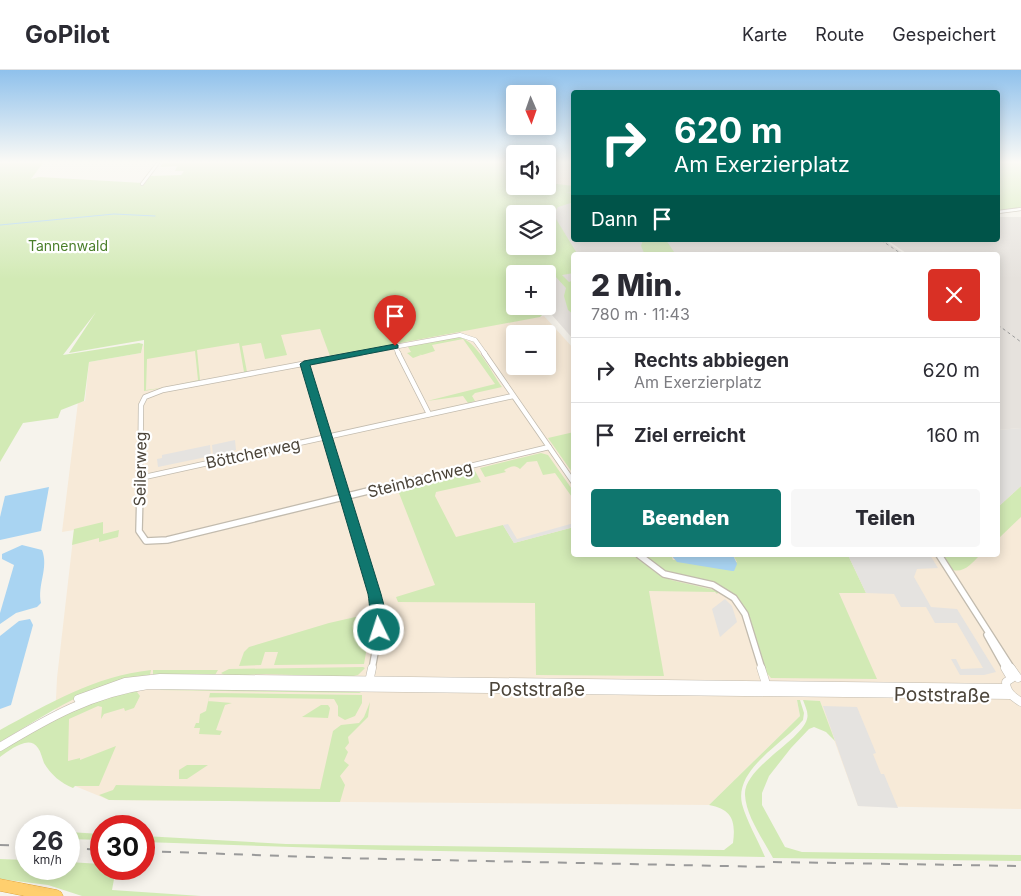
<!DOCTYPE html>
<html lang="de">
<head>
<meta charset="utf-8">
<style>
  :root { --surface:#fff; --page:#f7f7f7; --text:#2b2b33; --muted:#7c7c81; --line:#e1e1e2; --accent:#0f766e }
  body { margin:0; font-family:Inter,sans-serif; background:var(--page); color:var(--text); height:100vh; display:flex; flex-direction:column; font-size:19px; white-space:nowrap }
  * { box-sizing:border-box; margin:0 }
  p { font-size:16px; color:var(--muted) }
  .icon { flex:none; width:28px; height:28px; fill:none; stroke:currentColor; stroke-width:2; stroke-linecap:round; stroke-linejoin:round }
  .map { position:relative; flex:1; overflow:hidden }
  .drawer { position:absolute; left:571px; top:182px; width:429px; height:305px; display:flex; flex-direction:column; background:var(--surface); border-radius:5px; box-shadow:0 2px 12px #0003 }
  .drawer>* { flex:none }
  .top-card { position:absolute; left:571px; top:20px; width:429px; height:152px; border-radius:5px; box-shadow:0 2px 12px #0003; background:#00695c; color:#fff; overflow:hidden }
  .needle { width:32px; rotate:178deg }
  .tools { position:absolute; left:506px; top:15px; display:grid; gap:10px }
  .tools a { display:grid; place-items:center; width:50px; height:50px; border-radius:5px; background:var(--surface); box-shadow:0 2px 12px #0003; font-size:25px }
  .speed { position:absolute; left:15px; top:745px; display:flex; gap:10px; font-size:25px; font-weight:700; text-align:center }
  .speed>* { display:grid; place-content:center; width:65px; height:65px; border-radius:50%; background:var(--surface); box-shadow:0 2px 12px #0003; line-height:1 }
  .speed small { font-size:12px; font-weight:400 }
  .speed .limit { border:8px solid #d22; background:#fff; color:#111 }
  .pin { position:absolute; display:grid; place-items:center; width:42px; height:42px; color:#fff; margin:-51px -21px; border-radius:50% 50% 50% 0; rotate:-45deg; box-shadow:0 0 5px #0007 }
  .pin .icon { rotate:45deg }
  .me { position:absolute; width:55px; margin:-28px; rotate:356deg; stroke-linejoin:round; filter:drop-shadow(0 0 4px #0008) }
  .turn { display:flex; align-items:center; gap:18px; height:105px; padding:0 20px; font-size:22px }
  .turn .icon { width:65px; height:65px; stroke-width:2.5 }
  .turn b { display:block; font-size:35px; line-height:42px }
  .then { display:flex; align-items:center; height:48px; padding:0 20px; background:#0003; gap:10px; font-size:19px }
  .round { display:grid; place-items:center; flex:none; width:52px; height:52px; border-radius:5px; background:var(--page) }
  .headline { display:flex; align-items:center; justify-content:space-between; height:85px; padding:0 20px }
  h1 { font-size:30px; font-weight:800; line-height:38px }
  .button { display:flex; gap:10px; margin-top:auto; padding:10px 20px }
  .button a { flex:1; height:58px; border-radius:5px; background:var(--accent); color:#fff; font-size:20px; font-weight:800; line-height:58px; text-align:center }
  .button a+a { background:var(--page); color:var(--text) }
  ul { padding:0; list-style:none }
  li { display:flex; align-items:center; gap:15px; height:65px; padding:0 20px; border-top:1px solid var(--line) }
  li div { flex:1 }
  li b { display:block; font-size:19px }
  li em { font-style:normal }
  header { display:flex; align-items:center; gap:30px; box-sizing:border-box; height:70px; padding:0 25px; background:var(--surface); border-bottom:1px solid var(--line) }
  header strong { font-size:24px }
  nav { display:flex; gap:28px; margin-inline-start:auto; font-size:18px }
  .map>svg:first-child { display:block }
  .commercial { fill:#f7ead8; fill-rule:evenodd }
  .industrial { fill:#e6e2dd }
  .green { fill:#d2eab5; fill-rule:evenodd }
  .parking { fill:#e5e3e0 }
  .water { fill:#a9d4f2 }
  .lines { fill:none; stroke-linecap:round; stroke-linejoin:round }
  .stream { stroke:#a9d4f2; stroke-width:1 }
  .minor-far4-casing { stroke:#c2bbae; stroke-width:4 }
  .minor-far3-casing { stroke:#c2bbae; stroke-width:5 }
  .minor-far2-casing { stroke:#c2bbae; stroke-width:6 }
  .minor-far1-casing { stroke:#c2bbae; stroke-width:8 }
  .minor-casing { stroke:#c2bbae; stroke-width:9 }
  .highway-casing { stroke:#e0a43c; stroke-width:1 }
  .minor-far4 { stroke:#fff; stroke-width:2.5 }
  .minor-far3 { stroke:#fff; stroke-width:4 }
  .minor-far2 { stroke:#fff; stroke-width:4.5 }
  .minor-far1 { stroke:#fff; stroke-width:5.5 }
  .minor { stroke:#fff; stroke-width:8 }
  .highway { fill:#ffcf6e; fill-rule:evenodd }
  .rail-far1 { stroke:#9a9a9a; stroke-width:1; stroke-dasharray:3 3; stroke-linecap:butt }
  .rail { stroke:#9a9a9a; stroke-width:2; stroke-dasharray:9 9; stroke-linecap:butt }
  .route { fill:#0f766e; stroke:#0a4d48 }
  .labels { text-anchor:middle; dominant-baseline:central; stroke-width:4.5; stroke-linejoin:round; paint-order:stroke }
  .far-park-label { font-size:14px; fill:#4a7f2a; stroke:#fff }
  .street-label { font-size:16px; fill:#4b4439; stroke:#fff }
  .near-street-label { font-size:19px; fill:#4b4439; stroke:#fff }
</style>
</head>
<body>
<header>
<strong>GoPilot</strong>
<nav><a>Karte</a><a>Route</a><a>Gespeichert</a></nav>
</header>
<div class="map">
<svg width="1021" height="826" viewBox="0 0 1021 826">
  <rect width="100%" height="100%" fill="#f6f3ec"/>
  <!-- commercial -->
  <g class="commercial">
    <path d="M552 93H574V121L528 116H548V99Z"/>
    <path d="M544 246 574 279V485H998V360L1021 358V739L858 736 820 631 797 630 800 646 709 735 109 730 75 716 69 695 62 691 55 649 57 608 74 460 62 462 78 332 85 331 89 292 141 283 145 270 320 259 331 286 471 258ZM515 264H548V296H515Z"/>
  </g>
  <!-- industrial -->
  <g class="industrial">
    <path d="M524 117 574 121V170H884L906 185H574V270L544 236H548V204L569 201 548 144Z"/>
    <path d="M998 147H1021V358L998 360V185H909L887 170H998Z"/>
  </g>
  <!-- green -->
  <g class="green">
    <path d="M0 93H43L31 109 39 107 143 113 149 106 181 105 184 101H175L177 96 160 97 163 93H515V116H548V113L574 116V123L565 122 574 124V132L558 137 553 144 578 185 574 182 572 198 574 203 562 205 569 212 574 210V245L568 240 564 226 566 218 555 206 548 205 550 203H545V201L515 204V207L510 208 515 213V236H535L543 244 540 247 330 286 320 259 281 265 287 285 265 289 261 273 242 276 247 302H244L239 273 197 280 200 310 176 315 198 310 195 281 147 289 146 320 168 317 144 321V270L69 283 96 242 63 285 139 273 143 274 141 283 89 292 84 331 61 340 58 348 23 353 0 392ZM515 144H548V176H515Z"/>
    <path d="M998 93H1021V138L998 141Z"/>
    <path d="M643 170H666L676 185H645L641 176Z"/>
    <path d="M456 267C474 266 492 303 502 317L475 323 472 326 475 331 468 333 463 326 427 331 495 314 463 269 432 275 435 281 422 285 418 284 421 285 413 288 407 283 411 282 408 277H405Z"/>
    <path d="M574 362V405L548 368Z"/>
    <path d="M541 383 548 385 574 422V430L555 403 543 405 537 391 527 392 520 399C514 393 509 398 504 400L506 402 485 407 480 398Z"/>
    <path d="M474 399 481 412 436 422 435 426 456 467 503 455 514 473 574 457V485H635L655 502 671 510 719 521 717 524 715 522 649 521 664 606 536 605 535 533 398 532 396 527 435 515 397 418Z"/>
    <path d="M1021 416V447L998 469V437Z"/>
    <path d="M103 452V464L119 460 118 467 99 472V468L72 475 74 459Z"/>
    <path d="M643 485H671L673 490 737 492 733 485H848L866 523H839L877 609 771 608 766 602 745 538 735 525 714 513 665 502Z"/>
    <path d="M942 485H980C972 493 963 505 950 499Z"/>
    <path d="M373 543 364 594 274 595 278 582H265L261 595 239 596 244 582 249 577 329 553Z"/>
    <path d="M363 597 365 598 358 605 349 607 266 604 226 606 221 603 229 599Z"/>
    <path d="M151 600 150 605C93 611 48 644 0 672V660C48 634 95 606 151 600Z"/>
    <path d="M153 600H218L215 605H153Z"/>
    <path d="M161 618 358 621 361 623 160 620Z"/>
    <path d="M133 621H138L137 622 140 626 134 638 125 641 124 638 104 644 101 649 102 637 98 636 69 649 68 691 80 688V690L116 676 99 716H75L73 718C61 713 51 705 44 693 42 688 41 682 38 678 29 664 9 681 0 687V680L79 634Z"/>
    <path d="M210 623 362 625V633L355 646 345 650 338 646V636L334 629 209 627 208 631 232 633 225 635 216 660 222 661 220 665 199 664 200 658H194L196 653H199L200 644 206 641Z"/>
    <path d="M797 630H800L804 643 803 650C783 674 734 699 742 734 747 752 758 770 765 787L384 780 144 772V766L286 774 724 780 733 773C736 751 732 739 709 735L800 646Z"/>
    <path d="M803 630 820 631 835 671 826 662 814 657 809 659 791 678 769 706 762 723V735L785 777 802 782 1021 785V791L773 788C763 769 746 746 745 725 743 698 802 670 807 649 809 643 805 636 803 630Z"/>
    <path d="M370 632 368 647 348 667 349 673 345 678 348 682 344 691 349 695 340 706 345 715 340 732 109 730 99 725 113 720 116 715 320 719 333 661 341 655 359 653 364 647Z"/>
    <path d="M321 635H328L330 638 328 648 302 647Z"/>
    <path d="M187 695H208L187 709H179V700Z"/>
    <path d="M69 762 101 764V770L69 769Z"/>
    <path d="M0 789 26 790V799H69V792L101 794V799H121L114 809 112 820 201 826H82L48 815 0 809Z"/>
  </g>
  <!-- parking -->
  <g class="parking">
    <path d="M1021 358V416L998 437V360Z"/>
    <path d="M235 370 236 380 213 385 212 375Z"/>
    <path d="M210 375 211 386 158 397 157 389 162 388V385Z"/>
    <path d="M574 453V457L514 473 503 455 508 454 517 469Z"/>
    <path d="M848 485H930L938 498 917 499 914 507 931 537 957 539 996 602 984 605H960L951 589H956L961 599 983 598 957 553H935L926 537H901L894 524 866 523Z"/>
    <path d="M725 529 732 536 737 552 720 567 712 539Z"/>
    <path d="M823 636 857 637 876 683 873 684 881 704H884L898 738 858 736Z"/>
  </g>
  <!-- water -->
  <g class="water">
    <path d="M49 417 41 461 0 470V447L5 426Z"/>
    <path d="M22 475 42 480C49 498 37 515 41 533L37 537 16 543 0 554V543L14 495 2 489V484Z"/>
    <path d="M671 485H733L737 494 734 501H732L677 492Z"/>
    <path d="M30 549 33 555 11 635 0 639V566L19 551Z"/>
  </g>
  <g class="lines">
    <!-- stream -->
    <path class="stream" d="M0 155 114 144 155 146"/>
    <defs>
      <g id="minor-far4">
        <path d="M142 114 158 93"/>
        <path d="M998 142 1021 139"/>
      </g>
      <g id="minor-far3">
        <path d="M395 277 399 284"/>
        <path d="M355 284 460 265 475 270 485 284"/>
      </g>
      <g id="minor-far2">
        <path d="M398 283 429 344"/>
        <path d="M484 283 574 413"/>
        <path d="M304 294 345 422"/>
        <path d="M140 408 513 326"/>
        <path d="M140 422 141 335 145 327 163 320 361 283"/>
        <path d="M363 422 549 377"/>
      </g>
      <g id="minor-far1">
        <path d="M140 421 139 461 146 471 167 470 368 421"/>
        <path d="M344 421 379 541V561L372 599"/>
        <path d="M639 485 664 504 713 515 734 528 745 544 762 599"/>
        <path d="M939 485 1012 599"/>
        <path d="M987 565 1006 599"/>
      </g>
      <g id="minor">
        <path d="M761 598 767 617"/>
        <path d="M1005 598 1011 608"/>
        <path d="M1011 598 1018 608"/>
        <path d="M1012 608 1006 612C1006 622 1013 627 1021 632"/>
        <path d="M369 612 372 598"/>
        <path d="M78 629 125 612 160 608 1006 618"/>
        <path d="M0 677C48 648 92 623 148 615L1011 625"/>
      </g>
      <path id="highway" d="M0 809 57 820 61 822 63 826H25L0 821Z"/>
    </defs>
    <!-- minor-far4 casing -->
    <use href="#minor-far4" class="minor-far4-casing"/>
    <!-- minor-far3 casing -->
    <use href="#minor-far3" class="minor-far3-casing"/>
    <!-- minor-far2 casing -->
    <use href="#minor-far2" class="minor-far2-casing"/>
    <!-- minor-far1 casing -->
    <use href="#minor-far1" class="minor-far1-casing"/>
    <!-- minor casing -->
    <use href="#minor" class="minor-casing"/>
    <!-- highway casing -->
    <use href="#highway" class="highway-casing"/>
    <!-- minor-far4 -->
    <use href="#minor-far4" class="minor-far4"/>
    <!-- minor-far3 -->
    <use href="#minor-far3" class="minor-far3"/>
    <!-- minor-far2 -->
    <use href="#minor-far2" class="minor-far2"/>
    <!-- minor-far1 -->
    <use href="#minor-far1" class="minor-far1"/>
    <!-- minor -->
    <use href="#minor" class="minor"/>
    <!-- highway -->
    <use href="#highway" class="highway"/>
    <!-- rail-far1 -->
    <g class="rail-far1">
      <path d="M881 170 903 185"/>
      <path d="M998 255 1021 272"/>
    </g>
    <!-- rail -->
    <g class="rail">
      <path d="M0 775 26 776"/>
      <path d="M69 778 101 780"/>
      <path d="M144 781 340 788 771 797"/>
      <path d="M773 792 1021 796"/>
    </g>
  </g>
  <!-- sky -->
  <linearGradient id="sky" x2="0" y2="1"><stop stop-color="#8fc1ec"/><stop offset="0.44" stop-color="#fbfaf6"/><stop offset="1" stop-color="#fbfaf6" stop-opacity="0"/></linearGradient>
  <rect width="1021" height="209" fill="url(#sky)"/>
  <!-- route -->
  <path class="route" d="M395 274 398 275V278L310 295 381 524C384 536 390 553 384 565H374C370 557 370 534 368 524L300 294 304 291Z"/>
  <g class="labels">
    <!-- far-park labels -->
    <g class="far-park-label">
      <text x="68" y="175">Tannenwald</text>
    </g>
    <!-- street labels -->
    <g class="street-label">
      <text transform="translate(253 383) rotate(-12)">Böttcherweg</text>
      <text transform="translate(140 399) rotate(-89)">Seilerweg</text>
      <text transform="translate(420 409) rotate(-14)">Steinbachweg</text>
    </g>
    <!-- near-street labels -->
    <g class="near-street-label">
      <text x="537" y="619">Poststraße</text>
      <text transform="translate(942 625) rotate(1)">Poststraße</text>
    </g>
  </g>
</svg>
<div class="tools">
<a><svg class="needle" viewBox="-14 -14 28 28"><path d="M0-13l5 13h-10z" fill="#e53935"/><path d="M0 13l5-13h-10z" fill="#7c7c81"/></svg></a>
<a><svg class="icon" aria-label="sound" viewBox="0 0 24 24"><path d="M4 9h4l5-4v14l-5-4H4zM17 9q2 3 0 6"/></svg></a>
<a><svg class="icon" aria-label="layers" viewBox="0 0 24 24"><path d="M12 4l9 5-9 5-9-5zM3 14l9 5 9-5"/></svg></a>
<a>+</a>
<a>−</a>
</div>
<div class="speed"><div>26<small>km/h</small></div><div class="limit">30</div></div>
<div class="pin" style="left:395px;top:276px;background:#d93025"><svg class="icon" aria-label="arrive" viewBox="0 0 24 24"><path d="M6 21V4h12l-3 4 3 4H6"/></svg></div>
<svg class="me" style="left:379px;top:560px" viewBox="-20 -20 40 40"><circle r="17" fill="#0f766e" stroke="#fff" stroke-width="3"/><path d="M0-11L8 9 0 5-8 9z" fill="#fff"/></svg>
<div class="top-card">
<div class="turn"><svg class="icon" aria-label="right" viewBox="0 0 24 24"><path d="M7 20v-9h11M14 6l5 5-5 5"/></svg><div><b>620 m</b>Am Exerzierplatz</div></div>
<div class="then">Dann<svg class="icon" aria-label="arrive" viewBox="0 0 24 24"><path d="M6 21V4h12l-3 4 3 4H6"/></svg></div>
</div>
<section class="drawer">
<div class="headline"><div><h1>2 Min.</h1><p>780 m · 11:43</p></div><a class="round" style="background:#d93025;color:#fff"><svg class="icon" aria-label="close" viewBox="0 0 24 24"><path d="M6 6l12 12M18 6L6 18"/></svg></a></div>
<ul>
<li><svg class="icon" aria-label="right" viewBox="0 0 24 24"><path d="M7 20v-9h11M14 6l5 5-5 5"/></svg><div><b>Rechts abbiegen</b><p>Am Exerzierplatz</p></div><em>620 m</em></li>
<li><svg class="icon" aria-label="arrive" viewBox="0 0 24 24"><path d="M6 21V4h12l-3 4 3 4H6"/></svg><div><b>Ziel erreicht</b></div><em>160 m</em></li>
</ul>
<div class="button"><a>Beenden</a><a>Teilen</a></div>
</section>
</div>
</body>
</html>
